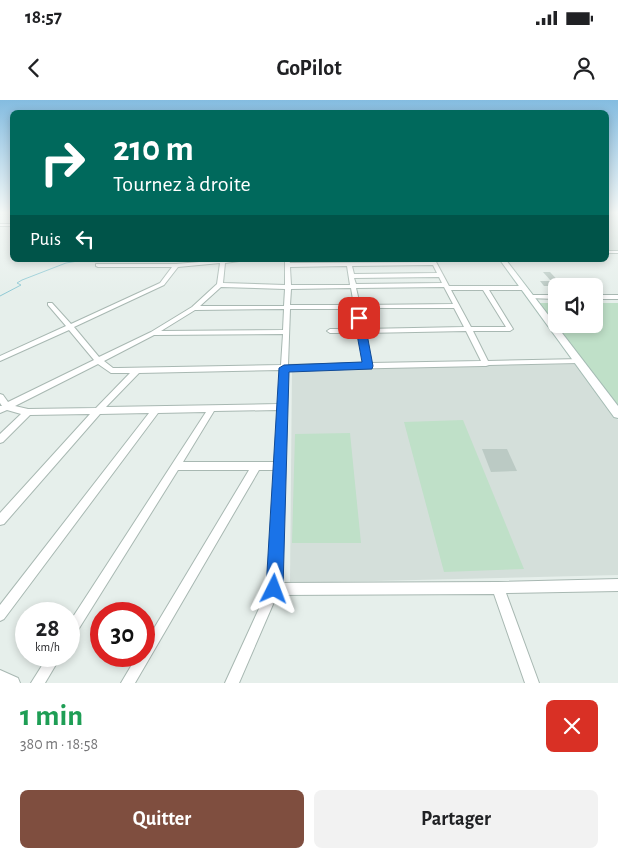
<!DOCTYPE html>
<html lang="fr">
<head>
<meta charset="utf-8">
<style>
  :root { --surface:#fff; --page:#f2f2f2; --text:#202124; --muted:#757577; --accent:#7f4e3f }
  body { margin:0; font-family:"Alegreya Sans",sans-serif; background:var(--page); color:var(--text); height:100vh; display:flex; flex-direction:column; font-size:19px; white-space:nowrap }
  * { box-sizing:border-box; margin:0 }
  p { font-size:16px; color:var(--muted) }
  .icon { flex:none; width:28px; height:28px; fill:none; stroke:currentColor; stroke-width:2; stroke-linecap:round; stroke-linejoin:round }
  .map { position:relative; height:583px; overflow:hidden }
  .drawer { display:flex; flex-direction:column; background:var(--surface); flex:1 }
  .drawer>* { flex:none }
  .hud { position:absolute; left:10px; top:10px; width:599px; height:152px; border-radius:8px; box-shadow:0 2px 8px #0003; background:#00695c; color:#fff; overflow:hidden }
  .controls { position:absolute; left:548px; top:178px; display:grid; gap:10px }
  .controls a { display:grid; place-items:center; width:55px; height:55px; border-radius:8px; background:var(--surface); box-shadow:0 2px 8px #0003; font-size:25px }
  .speed { position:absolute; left:15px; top:502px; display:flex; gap:10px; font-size:25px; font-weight:700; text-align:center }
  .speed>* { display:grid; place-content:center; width:65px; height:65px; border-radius:50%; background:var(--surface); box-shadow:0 2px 8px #0003; line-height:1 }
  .speed small { font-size:12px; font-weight:400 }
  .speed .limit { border:8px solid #d22; background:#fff; color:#111 }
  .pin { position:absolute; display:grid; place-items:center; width:42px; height:42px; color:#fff; margin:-21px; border-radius:10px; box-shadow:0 2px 8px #0006 }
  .me { position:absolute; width:55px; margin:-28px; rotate:3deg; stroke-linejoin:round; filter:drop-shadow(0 0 4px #0008) }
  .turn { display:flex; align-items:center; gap:18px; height:105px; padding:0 20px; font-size:22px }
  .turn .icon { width:65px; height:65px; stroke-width:2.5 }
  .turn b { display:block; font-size:35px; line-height:42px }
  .then { display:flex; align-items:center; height:48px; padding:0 20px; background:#0003; gap:10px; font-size:19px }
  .round { display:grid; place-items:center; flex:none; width:52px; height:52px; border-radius:8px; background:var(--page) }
  .head { display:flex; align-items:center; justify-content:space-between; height:85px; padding:0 20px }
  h1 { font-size:30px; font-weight:700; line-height:38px; color:#1e9e55 }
  .action { display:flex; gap:10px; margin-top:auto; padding:10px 20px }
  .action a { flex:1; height:58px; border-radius:8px; background:var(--accent); color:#fff; font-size:20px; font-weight:700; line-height:58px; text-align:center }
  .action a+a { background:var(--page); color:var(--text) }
  .status { display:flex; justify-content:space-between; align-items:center; height:35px; padding:0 25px; background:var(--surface); direction:ltr }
  .status svg { height:14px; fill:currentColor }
  header { display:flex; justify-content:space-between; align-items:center; height:65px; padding:0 20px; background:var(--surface); font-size:22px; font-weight:700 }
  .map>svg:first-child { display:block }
  .built { fill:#d4dfda }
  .green { fill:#bfe0c8 }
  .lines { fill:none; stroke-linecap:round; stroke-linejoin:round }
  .stream { stroke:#8ec9d4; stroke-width:1 }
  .building { fill:#bbcac4 }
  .street-casing { stroke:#a8b8b2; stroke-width:2 }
  .secondary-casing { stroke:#a4bbb3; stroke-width:2 }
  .street { fill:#fff; fill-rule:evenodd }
  .secondary { fill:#fff; fill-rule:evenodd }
  .route { fill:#1a73e8; stroke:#114b97 }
</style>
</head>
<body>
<div class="status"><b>18:57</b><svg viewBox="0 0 49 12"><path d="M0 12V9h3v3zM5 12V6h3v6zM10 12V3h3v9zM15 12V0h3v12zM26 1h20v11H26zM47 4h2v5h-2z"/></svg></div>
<header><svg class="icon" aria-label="back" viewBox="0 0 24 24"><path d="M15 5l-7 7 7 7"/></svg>GoPilot<svg class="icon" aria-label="person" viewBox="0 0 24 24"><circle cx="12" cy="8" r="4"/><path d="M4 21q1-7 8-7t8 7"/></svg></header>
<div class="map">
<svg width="618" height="583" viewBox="0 0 618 583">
  <rect width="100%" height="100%" fill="#e6efeb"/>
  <!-- built -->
  <g class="built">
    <rect x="606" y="112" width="12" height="40"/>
    <path d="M576 264 618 320V475L290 483 292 269Z"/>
  </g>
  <!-- green -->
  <g class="green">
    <path d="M539 203H556V224H594V203H618V305Z"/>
    <path d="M463 320 524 469 444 472 404 322Z"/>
    <path d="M350 333 361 443H292L295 334Z"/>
  </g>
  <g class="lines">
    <!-- stream -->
    <path class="stream" d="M0 196 21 185 17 183 22 180 66 163 84 160"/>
  </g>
  <!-- building -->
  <g class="building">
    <path d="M543 172H550L563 186H544L540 181H551Z"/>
    <path d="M482 349H507L517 371 491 372Z"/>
  </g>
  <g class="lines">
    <defs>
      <g id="street">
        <rect x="0" y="124" width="12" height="2"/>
        <rect x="606" y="151" width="12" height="2"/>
        <path d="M223 160H241L239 161 225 163 223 183 285 185V160H289L290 163 431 162V160H435L449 186H523L526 188 523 190H489L513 229 510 231H473L488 261 581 259 582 261 581 263H579L489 265 486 266H483L288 270 284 363 285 366 284 369 280 483 498 482 618 479V491L506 493 539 583H525L494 494 277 495 239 583H225L268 489 275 370H259L135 583H121L137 556H144V545L249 370H178L73 538 69 540V523L206 312 158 313 4 519 0 521V505L149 313 100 314 4 424 0 425V413L90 314 30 315 3 342 0 343V334L21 314 7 310 0 313V306H2L0 303V294L3 295 8 302 94 260 69 230 0 261V256L66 226 48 205V203H52L71 224 160 183 172 167H98L96 166V164H176ZM220 163 217 184 192 207 151 232 99 257 74 227 164 185 178 167ZM433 165 437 173 354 174 352 166ZM347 166 350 185H291L290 167ZM439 177 442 183 356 184 354 178ZM221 187 285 189 284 206H200ZM444 187 453 204 360 205 356 188ZM351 188 354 205H290L291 189ZM451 190H483L506 227H471ZM360 208H454L464 227 364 229ZM284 209 283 230 161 231 195 210ZM290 209H354L358 229H330L327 231 330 233H359L364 263 288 265ZM466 231 481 261 371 263 365 233ZM283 234 281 265 118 268H113L104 261 154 235ZM98 264 111 273H130L96 308 28 309 15 306ZM281 270 279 304 106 307 139 273ZM278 310 275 362H183L214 311Z"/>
        <path d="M530 195H556V199L528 198V196Z"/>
        <rect x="594" y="195" width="24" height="4"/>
        <path d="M48 556H61L45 583H31Z"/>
        <path d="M0 570 18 578 20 583H0Z"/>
      </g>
      <path id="secondary" d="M500 160H506L618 306V318L614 317Z"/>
    </defs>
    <!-- street casing -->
    <use href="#street" class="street-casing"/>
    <!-- secondary casing -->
    <use href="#secondary" class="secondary-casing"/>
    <!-- street -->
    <use href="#street" class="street"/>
    <!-- secondary -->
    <use href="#secondary" class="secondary"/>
  </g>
  <!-- sky -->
  <linearGradient id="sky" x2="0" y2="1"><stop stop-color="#84bce0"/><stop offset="0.58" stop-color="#f4f8f6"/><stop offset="1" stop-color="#f4f8f6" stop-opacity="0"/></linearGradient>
  <rect width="618" height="194" fill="url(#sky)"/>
  <!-- route -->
  <path class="route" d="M356 216H359L364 218 373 266 372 269 289 272 283 489 280 495 274 497 268 495 266 489 279 268 284 265 362 262 354 218Z"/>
</svg>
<div class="controls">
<a><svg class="icon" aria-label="sound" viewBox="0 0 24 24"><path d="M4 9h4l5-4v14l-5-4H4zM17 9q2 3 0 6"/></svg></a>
</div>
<div class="speed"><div>28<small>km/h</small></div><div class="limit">30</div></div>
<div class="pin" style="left:359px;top:218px;background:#d93025"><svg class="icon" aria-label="arrive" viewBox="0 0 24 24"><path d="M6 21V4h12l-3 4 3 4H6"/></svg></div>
<svg class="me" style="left:274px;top:489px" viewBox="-20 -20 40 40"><path d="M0-17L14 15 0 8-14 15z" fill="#1a73e8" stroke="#fff" stroke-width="4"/></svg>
<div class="hud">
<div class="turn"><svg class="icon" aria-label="right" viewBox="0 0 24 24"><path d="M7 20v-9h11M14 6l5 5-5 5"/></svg><div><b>210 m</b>Tournez à droite</div></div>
<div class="then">Puis<svg class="icon" aria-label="left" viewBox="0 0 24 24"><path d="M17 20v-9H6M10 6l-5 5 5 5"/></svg></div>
</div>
</div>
<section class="drawer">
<div class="head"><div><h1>1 min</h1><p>380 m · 18:58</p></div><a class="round" style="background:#d93025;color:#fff"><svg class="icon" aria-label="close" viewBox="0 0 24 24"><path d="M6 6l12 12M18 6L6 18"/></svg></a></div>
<div class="action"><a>Quitter</a><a>Partager</a></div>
</section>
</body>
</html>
